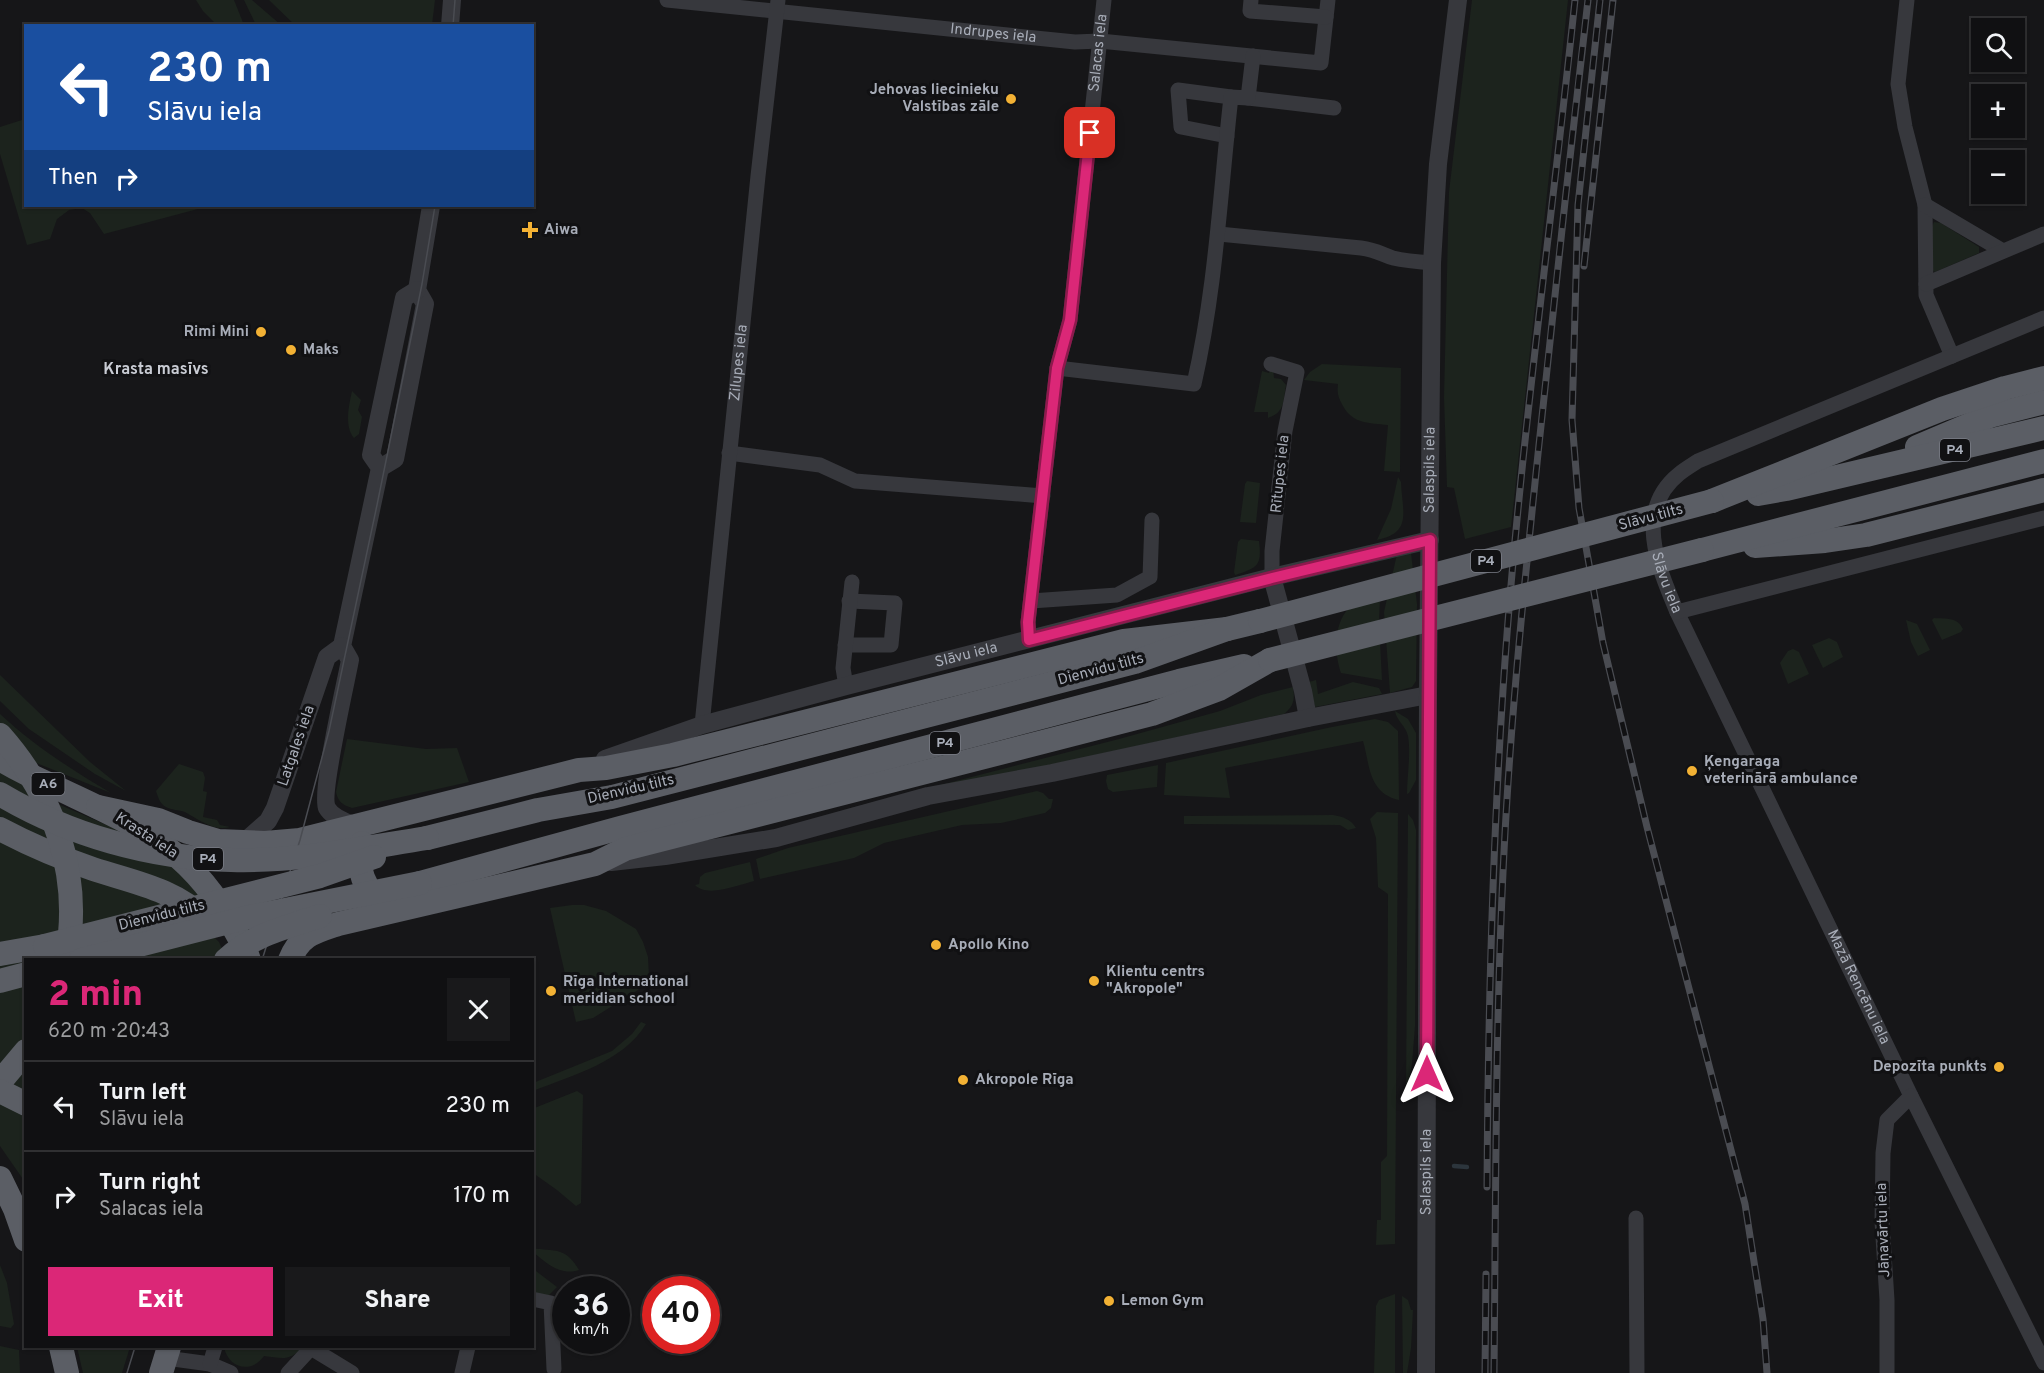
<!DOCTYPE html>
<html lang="en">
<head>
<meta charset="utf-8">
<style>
  :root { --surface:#101012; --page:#19191b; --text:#f1f3f6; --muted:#9c9d9f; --line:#303032; --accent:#db2777 }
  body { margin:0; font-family:Overpass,sans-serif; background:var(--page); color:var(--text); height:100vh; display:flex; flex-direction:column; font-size:22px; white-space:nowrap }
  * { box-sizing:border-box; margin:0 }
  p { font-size:20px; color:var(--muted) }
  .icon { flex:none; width:33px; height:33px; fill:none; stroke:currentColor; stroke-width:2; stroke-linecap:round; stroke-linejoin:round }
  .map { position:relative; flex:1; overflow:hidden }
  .sheet { position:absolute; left:24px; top:958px; width:510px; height:390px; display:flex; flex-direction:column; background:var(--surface); border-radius:0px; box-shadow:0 2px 4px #0004,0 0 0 2px var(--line) }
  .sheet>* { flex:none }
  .top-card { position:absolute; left:24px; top:24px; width:510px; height:183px; border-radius:0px; box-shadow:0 2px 4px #0004,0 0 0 2px var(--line); background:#1a4fa0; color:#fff; overflow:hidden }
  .controls { position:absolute; left:1971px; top:18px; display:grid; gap:12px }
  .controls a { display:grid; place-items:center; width:54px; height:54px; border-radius:0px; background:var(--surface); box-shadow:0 2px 4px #0004,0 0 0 2px var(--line); font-size:30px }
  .speed { position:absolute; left:552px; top:1276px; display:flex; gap:12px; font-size:30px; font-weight:700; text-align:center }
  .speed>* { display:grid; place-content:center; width:78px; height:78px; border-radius:50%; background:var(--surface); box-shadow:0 2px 4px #0004,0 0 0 2px var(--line); line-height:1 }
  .speed small { font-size:15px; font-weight:400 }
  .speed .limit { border:9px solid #d22; background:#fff; color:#111 }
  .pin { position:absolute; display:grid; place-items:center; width:51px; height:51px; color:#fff; margin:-26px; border-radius:12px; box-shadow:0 3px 9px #0006 }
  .me { position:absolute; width:66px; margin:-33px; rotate:0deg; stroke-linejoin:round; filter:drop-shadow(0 0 4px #0008) }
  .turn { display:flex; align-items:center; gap:21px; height:126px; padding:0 24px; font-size:27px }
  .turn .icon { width:78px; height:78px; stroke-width:2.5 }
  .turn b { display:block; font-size:42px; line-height:51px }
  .then { display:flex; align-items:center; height:57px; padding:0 24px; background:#0003; gap:12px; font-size:22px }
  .round { display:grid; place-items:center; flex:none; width:63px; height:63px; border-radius:0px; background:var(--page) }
  .head { display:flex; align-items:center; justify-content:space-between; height:102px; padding:0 24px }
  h1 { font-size:36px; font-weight:800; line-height:45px; color:var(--accent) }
  .button { display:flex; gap:12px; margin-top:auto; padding:12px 24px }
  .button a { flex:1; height:69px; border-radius:0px; background:var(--accent); color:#fff; font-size:24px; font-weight:800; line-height:69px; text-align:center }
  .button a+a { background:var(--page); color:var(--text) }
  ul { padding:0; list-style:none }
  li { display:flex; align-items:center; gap:18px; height:90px; padding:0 24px; border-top:2px solid var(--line) }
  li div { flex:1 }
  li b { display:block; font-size:22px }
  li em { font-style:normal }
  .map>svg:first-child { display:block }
  .green { fill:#1c231d }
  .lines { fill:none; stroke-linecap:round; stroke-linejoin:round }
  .stream { stroke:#2c353c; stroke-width:4.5 }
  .minor { stroke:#37383d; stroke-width:15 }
  .tertiary { stroke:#37383d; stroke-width:18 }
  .trunk { stroke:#5b5e65; stroke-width:24 }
  .tram { stroke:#4a4c52; stroke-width:1.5 }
  .rail-casing { stroke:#4a4c52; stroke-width:7 }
  .rail { stroke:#111113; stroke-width:4.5; stroke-dasharray:14; stroke-linecap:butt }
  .trunk-bridge { stroke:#5b5e65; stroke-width:24 }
  .route-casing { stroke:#8e194d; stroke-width:15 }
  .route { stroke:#db2777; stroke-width:10 }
  .poi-dot { fill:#f2b134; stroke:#111113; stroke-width:2 }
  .labels { text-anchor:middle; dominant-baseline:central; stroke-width:6; stroke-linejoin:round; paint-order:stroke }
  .shield { fill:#111113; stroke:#7b7e86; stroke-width:1.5 }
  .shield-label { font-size:14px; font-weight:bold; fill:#a8adb8 }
  .street-label { font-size:15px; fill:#a8adb8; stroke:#111113 }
  .poi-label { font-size:15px; font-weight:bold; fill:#a8adb8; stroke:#111113; text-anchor:start }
  .neighbourhood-label { font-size:16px; font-weight:bold; fill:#c9ccd4; stroke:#111113 }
</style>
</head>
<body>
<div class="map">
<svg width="2044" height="1373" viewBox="0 0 2044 1373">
  <rect width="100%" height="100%" fill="#161618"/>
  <!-- green -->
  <g class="green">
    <path d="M196 0H234L244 25H217L203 11Z"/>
    <path d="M244 0H252L281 25H256Z"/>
    <path d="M269 0H435L432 25 296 26Z"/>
    <path d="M1472 0H1568L1511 527 1465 539 1454 488 1447 487 1444 397 1449 192Z"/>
    <path d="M25 119 26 206H209L104 234 90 213 82 208 69 210 57 219 50 239 27 245 0 154V127Z"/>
    <path d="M1934 222 1941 223 1979 247V253L1935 272 1929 268 1931 229Z"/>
    <path d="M1322 364 1401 368 1400 472 1384 471 1388 425C1369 423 1353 424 1343 406 1338 397 1337 393 1338 384L1304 380 1310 372Z"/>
    <path d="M1271 368H1273L1274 378 1281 379 1286 385C1283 402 1285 412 1268 418V412H1254L1262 371 1269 373Z"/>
    <path d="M352 391 361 400 358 410 362 417 359 434 354 438C344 426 349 405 352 391Z"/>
    <path d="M1398 477 1401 482C1402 511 1413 533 1377 540L1391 509Z"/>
    <path d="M1247 481 1260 483 1256 523 1240 522 1245 484Z"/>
    <path d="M1241 539 1259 541C1262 565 1258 568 1235 575L1234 572 1238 542Z"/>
    <path d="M1411 553 1417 604 1416 681 1412 687 1390 693 1384 612 1397 554Z"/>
    <path d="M1380 597 1379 623 1382 680 1341 673C1334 652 1333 621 1352 605 1359 600 1372 599 1380 597Z"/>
    <path d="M1934 618C1947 619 1957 617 1963 629L1961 632 1942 640 1932 620Z"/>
    <path d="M1906 620 1917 624 1930 650 1918 656 1911 642Z"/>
    <path d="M1829 638 1837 642 1843 657 1823 668 1812 645Z"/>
    <path d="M1793 649 1799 652 1809 674 1788 684 1780 663 1788 651Z"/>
    <path d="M0 675 90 762 126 791 95 774 29 729 0 701Z"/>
    <path d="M1316 680 1318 694 1353 682 1379 688 1382 694 1315 707 1309 682Z"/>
    <path d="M1293 687C1295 699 1294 706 1284 714L839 811 1119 739 1220 711 1261 695Z"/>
    <path d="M1395 711 1408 719 1416 733V780L1409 793 1407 794C1407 776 1411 754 1408 736 1406 726 1396 720 1395 711Z"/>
    <path d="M0 714C33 745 72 770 111 793L9 752 0 747Z"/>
    <path d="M1375 719 1388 722 1398 731 1399 800C1368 793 1370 765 1363 741L1225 768 1230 798 1164 795 1166 763 1332 727Z"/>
    <path d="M347 739 426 749 457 748 469 782 352 808C343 805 338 802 336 792Z"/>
    <path d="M179 764 203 772 205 778 203 791 207 792 203 817 217 820 220 825 230 827C214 832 198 819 185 812 179 810 171 810 166 807 160 804 158 797 156 791Z"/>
    <path d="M1158 765 1157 787 1113 792 1108 789 1106 781 1107 775Z"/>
    <path d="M0 771 51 801 123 832 170 859 215 916 157 898 210 933 219 942 227 960H26L25 1182 0 1146Z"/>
    <path d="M1037 791 1043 793 1049 799H1053L1051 808 1045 813 1001 823 962 825 884 843 854 858 760 879 756 859 788 848Z"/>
    <path d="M1377 812 1398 813 1395 1244 1376 1245 1377 1220H1381V1162L1387 1156 1388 894 1378 887 1376 838 1370 819Z"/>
    <path d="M1408 814 1413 820 1416 830 1415 1026 1412 1064 1406 1096Z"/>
    <path d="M1333 815C1343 817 1351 819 1356 828L1348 830 1340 825 1184 824V816Z"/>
    <path d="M750 862 754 881C738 885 707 898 695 885L699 884 700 877 705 873Z"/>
    <path d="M572 905H584L606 911 636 929 643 942 648 957 649 977 638 990 593 1018 576 1022 550 908Z"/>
    <path d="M641 1022 646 1024C622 1063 572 1075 533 1091V1083L612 1051 632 1034Z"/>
    <path d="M577 1091 583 1095 581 1203 576 1206 557 1190 533 1173 532 1109Z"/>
    <path d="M532 1248C555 1252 565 1246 579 1270 559 1276 547 1263 533 1252Z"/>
    <path d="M0 1265 7 1283 14 1324 11 1328 0 1326Z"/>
    <path d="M532 1268 557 1287 548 1296 533 1292Z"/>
    <path d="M1395 1294V1373H1374L1376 1306 1379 1300Z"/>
    <path d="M1402 1296 1408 1300 1411 1310H1413L1411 1348 1407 1373H1403Z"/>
    <path d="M0 1346 19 1350 20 1373H0Z"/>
    <path d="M77 1347H130L122 1373H83Z"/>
    <path d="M224 1347H303C289 1362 282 1358 264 1356 252 1373 229 1370 224 1347Z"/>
  </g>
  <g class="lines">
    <!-- stream -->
    <path class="stream" d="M1454 1166 1467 1167"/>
    <!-- minor -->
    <g class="minor">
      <path id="s1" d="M667 0 1075 42 1100 41 1321 63 1328 0"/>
      <path d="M1251 0 1250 11 1326 17"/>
      <path d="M1907 0 1898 84 1905 127 1925 205 1926 295 1952 356"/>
      <path d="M1248 98 1334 108"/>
      <path d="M1227 136 1181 127 1178 90 1231 97"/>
      <path d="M1925 205 2003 251"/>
      <path d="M1219 234 1361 248C1376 250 1381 254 1393 258 1406 261 1419 262 1432 263"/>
      <path d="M1926 284 2044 234"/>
      <path id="s2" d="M2044 318 1698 461C1692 465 1685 469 1679 474 1633 511 1659 569 1677 612L1911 1096 2044 1363"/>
      <path d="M1271 364 1297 372 1285 431 1272 551V577"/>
      <path d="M1057 368 1194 384C1216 288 1220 194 1231 97L1248 98 1253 56"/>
      <path d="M729 453 820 465 855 481 1043 496"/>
      <path d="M1031 601 1117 595 1150 577 1152 520"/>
      <path d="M1677 612 2044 518"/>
      <path id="s3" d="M1029 640 1028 622 1057 368 1070 320 1104 0"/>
      <path d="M845 645H891L895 603 849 601"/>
      <path d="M846 686 843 668 852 582"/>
      <path id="s4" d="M702 725 758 176 778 0"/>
      <path d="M1636 1218 1637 1373"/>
      <path d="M532 1299 551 1303 554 1369"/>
      <path d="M166 1358 210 1364 231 1373"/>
      <path d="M210 1364 215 1347"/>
      <path d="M288 1373 311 1348 352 1373"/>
      <path d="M462 1373 468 1347"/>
      <path d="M1887 1373V1300L1882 1221 1883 1153 1887 1120 1911 1096"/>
    </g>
    <!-- tertiary -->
    <g class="tertiary">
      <path d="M450 26 452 0"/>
      <path d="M380 468 395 459 425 304 417 290 431 206"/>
      <path d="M1272 577 1303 691 1308 718"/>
      <path id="s5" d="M605 759 702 725 846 686 1272 577 1430 540"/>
      <path d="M354 825C345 822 332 817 327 808 320 794 346 682 350 660L342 646 380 468 371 455 404 298 417 290"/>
      <path d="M243 843 268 821 275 808 327 657 342 646"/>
      <path d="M611 862 665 856 776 838 928 796 1052 773 1308 718 1428 695"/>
      <path id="s6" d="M1426 1373 1428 695 1432 263 1438 164 1458 0"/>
    </g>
    <!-- trunk -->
    <g class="trunk">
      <path d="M1917 447 1990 416 2044 402"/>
      <path d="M1758 494 1786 489 2044 428"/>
      <path d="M1712 501 1942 409 2005 388 2044 378"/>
      <path d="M1755 546 1825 541 1866 535 2044 490"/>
      <path d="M1702 550 2044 461"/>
      <path d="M0 759C17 770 35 778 53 786 126 821 183 842 226 915 235 930 244 944 249 960"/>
      <path d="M98 807 158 820 188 832 218 841 265 843 300 840 579 770 606 768 673 755 1124 641 1227 629"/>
      <path d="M0 829C30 845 61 858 93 869 132 882 175 889 205 920"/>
      <path d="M427 838 538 810 612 797 1135 662 1227 629 1260 621"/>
      <path d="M362 843C355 867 364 892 386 905"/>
      <path d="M420 883 620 828 1179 681 1244 666"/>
      <path d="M0 954 45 946"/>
      <path d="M290 960C300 935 314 932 338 924L595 864 625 849 1152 714 1219 689 1270 660"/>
      <path d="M0 981 26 974"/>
      <path d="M0 1082 26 1051"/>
      <path d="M0 1091 26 1104"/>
      <path d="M0 1178 15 1209 26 1240"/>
      <path d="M61 1347 67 1373"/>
      <path d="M161 1373 169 1347"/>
    </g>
    <!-- tram -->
    <g class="tram">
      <path d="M453 26 455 0"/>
      <path d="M262 960 300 840 329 731 377 505 422 284 435 206"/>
      <path d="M127 1373 135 1347"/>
    </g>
    <defs>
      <g id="rail">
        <path d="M1600 0 1578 205 1572 420 1579 508 1603 643 1647 827 1745 1204 1763 1319 1767 1373"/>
        <path d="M1584 266 1613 0"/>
        <path d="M1487 1187C1488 1021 1492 856 1503 690 1518 460 1551 230 1575 0"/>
        <path d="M1485 1373 1486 1274"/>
        <path d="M1494 1373C1496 1182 1495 990 1507 799 1514 684 1526 569 1538 454 1554 303 1570 151 1588 0"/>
      </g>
    </defs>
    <!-- rail casing -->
    <use href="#rail" class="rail-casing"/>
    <!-- rail -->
    <use href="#rail" class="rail"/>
    <!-- trunk-bridge -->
    <g class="trunk-bridge">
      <path d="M1260 621 1712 501"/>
      <path d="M1270 660 1702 550"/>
      <path d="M0 735C54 796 82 874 67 955"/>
      <path d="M0 794C69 835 150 858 231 860 297 862 363 848 427 838"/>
      <path d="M45 946 320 876 374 857"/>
      <path d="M81 960 245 918 420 883"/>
      <path d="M226 960C253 934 285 928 320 916"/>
    </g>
  </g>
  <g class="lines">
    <defs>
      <path id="route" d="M1090 133 1070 320 1057 368 1028 622 1029 640 1272 578 1430 540 1427 1074"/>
    </defs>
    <!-- route casing -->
    <use href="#route" class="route-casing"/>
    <!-- route -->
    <use href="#route" class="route"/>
  </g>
  <!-- markers -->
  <g class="poi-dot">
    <circle cx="1011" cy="99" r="6"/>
    <path d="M527 221h6v6h6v6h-6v6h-6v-6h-6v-6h6z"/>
    <circle cx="261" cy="332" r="6"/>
    <circle cx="291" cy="350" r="6"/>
    <circle cx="1692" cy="771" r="6"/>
    <circle cx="936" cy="945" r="6"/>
    <circle cx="1094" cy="981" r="6"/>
    <circle cx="551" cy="991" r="6"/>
    <circle cx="1999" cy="1067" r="6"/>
    <circle cx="963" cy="1080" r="6"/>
    <circle cx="1109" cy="1301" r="6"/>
  </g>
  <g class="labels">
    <!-- shield labels -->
    <g class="shield">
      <rect x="1940" y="439" width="30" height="22" rx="4.5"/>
      <rect x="1471" y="550" width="30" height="22" rx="4.5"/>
      <rect x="930" y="732" width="30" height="22" rx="4.5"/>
      <rect x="31.5" y="773" width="33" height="22" rx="4.5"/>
      <rect x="193" y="848" width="30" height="22" rx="4.5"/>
    </g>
    <g class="shield-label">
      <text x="1955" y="450">P4</text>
      <text x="1486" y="561">P4</text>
      <text x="945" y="743">P4</text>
      <text x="48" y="784">A6</text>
      <text x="208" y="859">P4</text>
    </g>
    <!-- street labels -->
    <g class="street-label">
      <text stroke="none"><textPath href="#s1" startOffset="328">Indrupes iela</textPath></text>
      <text stroke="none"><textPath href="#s3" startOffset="592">Salacas iela</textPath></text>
      <text stroke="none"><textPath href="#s4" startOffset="364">Zilupes iela</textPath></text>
      <text stroke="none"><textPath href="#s6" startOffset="903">Salaspils iela</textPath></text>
      <text transform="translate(1281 474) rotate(-84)">Rītupes iela</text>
      <text transform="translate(1651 518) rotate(-15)">Slāvu tilts</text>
      <text stroke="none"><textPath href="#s2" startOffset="516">Slāvu iela</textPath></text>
      <text stroke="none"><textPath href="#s5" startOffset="376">Slāvu iela</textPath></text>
      <text transform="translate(1101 670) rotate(-15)">Dienvidu tilts</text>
      <text transform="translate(297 746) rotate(-71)">Latgales iela</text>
      <text transform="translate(631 790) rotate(-13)">Dienvidu tilts</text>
      <text transform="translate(146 836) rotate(33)">Krasta iela</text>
      <text transform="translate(162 916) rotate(-14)">Dienvidu tilts</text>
      <text stroke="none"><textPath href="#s2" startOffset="964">Mazā Rencēnu iela</textPath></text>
      <text stroke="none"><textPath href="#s6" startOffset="201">Salaspils iela</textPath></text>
      <text transform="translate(1884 1230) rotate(-92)">Jāņavārtu iela</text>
    </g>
    <!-- poi labels -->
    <g class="poi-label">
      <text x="999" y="90" text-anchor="end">Jehovas liecinieku<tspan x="999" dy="17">Valstības zāle</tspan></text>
      <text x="544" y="230">Aiwa</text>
      <text x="249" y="332" text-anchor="end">Rimi Mini</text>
      <text x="303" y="350">Maks</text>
      <text x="1704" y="762">Ķengaraga<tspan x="1704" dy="17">veterinārā ambulance</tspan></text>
      <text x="948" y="945">Apollo Kino</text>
      <text x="1106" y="972">Klientu centrs<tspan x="1106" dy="17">"Akropole"</tspan></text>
      <text x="563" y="982">Rīga International<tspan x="563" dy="17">meridian school</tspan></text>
      <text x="1987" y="1067" text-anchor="end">Depozīta punkts</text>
      <text x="975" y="1080">Akropole Rīga</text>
      <text x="1121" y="1301">Lemon Gym</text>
    </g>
    <!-- neighbourhood labels -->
    <g class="neighbourhood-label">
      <text x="156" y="370">Krasta masīvs</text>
    </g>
  </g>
</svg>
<div class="controls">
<a><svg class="icon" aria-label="search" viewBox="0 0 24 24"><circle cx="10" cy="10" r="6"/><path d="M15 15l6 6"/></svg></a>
<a>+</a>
<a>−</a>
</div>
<div class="speed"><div>36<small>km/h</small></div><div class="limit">40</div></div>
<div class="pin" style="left:1090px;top:133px;background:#d93025"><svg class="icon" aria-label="arrive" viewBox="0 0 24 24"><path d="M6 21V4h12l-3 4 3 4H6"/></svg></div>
<svg class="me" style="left:1427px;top:1074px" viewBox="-20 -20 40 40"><path d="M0-17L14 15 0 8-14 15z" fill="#db2777" stroke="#fff" stroke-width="4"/></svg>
<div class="top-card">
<div class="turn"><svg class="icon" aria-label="left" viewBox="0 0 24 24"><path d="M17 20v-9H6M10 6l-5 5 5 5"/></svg><div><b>230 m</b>Slāvu iela</div></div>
<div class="then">Then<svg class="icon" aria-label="right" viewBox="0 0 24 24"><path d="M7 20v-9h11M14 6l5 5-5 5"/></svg></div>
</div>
<section class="sheet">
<div class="head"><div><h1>2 min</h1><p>620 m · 20:43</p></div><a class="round"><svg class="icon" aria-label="close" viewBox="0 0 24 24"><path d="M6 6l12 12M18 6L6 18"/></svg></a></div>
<ul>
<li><svg class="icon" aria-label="left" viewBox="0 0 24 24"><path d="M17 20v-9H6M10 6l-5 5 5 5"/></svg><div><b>Turn left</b><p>Slāvu iela</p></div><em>230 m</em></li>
<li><svg class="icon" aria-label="right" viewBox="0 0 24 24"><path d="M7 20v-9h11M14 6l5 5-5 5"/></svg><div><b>Turn right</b><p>Salacas iela</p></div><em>170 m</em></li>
</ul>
<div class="button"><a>Exit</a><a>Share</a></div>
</section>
</div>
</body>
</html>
